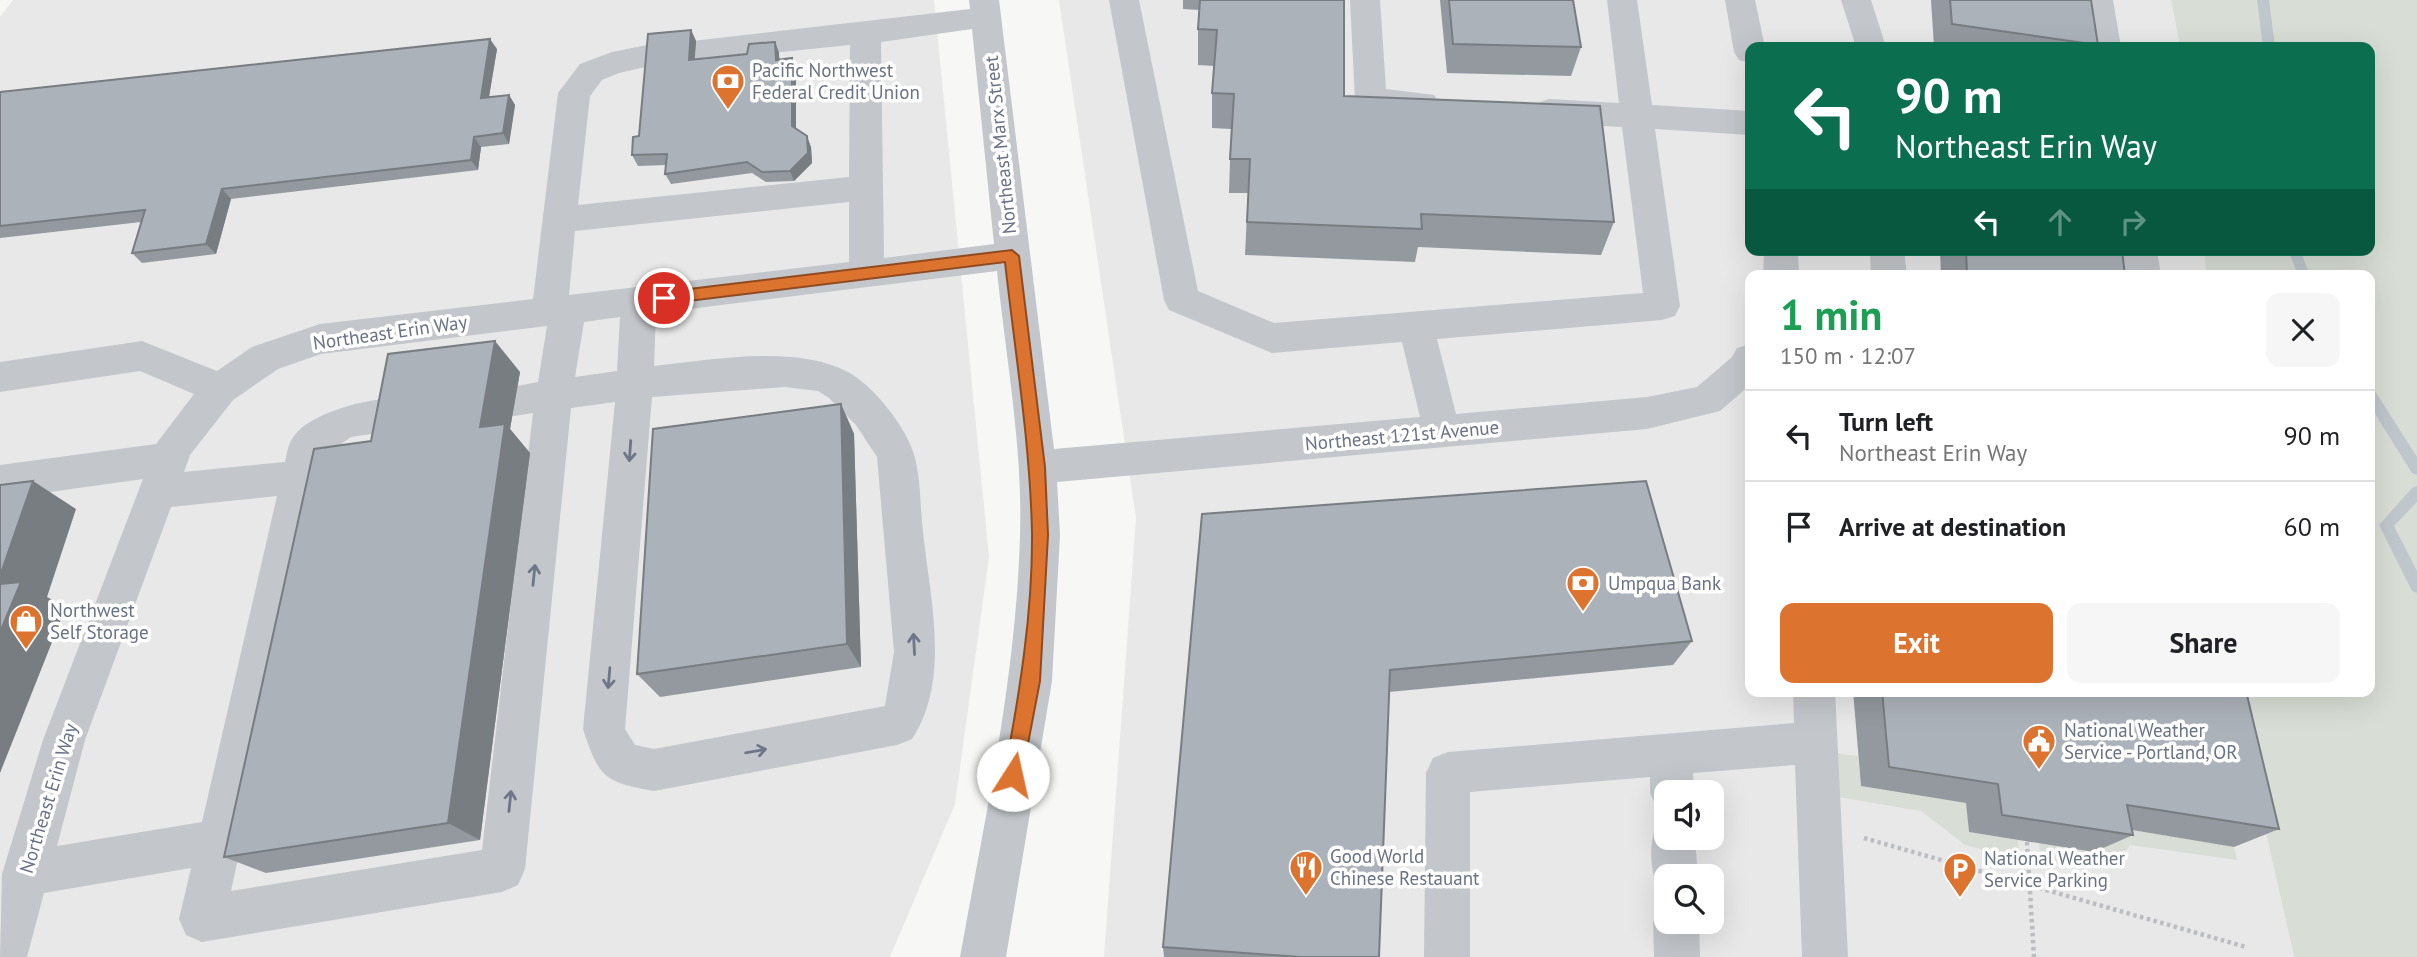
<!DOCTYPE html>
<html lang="en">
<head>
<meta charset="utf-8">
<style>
  :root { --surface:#fff; --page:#f6f6f6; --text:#202124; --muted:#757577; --line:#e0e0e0; --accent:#dc7430 }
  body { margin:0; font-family:"PT Sans",sans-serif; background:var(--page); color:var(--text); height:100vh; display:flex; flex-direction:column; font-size:26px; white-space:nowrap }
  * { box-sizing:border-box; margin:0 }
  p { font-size:23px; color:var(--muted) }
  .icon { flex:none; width:38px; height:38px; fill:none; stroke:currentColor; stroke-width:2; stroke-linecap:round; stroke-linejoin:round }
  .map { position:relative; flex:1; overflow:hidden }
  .side { position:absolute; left:1745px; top:270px; width:630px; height:427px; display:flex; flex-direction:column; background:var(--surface); border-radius:14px; box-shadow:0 7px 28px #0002 }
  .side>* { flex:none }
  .hud { position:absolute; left:1745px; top:42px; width:630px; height:214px; border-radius:14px; box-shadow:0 7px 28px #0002; background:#0b6e4f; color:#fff; overflow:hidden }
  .tools { position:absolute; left:1654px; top:780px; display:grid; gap:14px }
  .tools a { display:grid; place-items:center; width:70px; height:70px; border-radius:14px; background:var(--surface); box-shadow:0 7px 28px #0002; font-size:35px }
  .pin { position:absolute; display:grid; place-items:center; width:60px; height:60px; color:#fff; margin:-30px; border:4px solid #fff; border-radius:50%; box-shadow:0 2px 7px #0007 }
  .me { position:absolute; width:77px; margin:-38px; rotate:10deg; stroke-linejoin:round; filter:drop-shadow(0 0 5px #0008) }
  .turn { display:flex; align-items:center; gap:24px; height:147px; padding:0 35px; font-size:32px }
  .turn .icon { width:91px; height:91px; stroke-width:2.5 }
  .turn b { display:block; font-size:49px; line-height:60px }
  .lanes { display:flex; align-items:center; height:66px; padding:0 35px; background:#0003; justify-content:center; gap:35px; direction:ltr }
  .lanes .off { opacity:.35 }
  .round { display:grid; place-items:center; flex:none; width:74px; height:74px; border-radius:14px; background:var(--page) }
  .overview { display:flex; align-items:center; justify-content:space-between; height:119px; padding:0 35px }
  h1 { font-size:42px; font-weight:800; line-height:52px; color:#1e9e55 }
  .cta { display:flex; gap:14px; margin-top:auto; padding:14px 35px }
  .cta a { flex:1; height:80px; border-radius:14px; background:var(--accent); color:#fff; font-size:28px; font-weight:800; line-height:80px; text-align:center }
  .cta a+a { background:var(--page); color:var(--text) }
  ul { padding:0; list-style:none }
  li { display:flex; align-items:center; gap:21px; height:91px; padding:0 35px; border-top:2px solid var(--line) }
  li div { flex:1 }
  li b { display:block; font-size:26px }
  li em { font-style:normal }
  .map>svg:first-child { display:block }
  .built { fill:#e8e8e8; fill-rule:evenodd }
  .green { fill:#d8ded6 }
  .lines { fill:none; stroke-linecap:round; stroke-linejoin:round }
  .stream { fill:#bfc6cc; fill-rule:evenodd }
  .path { stroke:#bbbdc0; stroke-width:4.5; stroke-dasharray:3.5 3.5; stroke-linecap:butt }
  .minor { fill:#c3c6ca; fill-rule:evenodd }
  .wall { fill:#94999f }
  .shaded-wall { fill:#787d82 }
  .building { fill:#acb2b9; stroke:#787d82; stroke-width:2 }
  .oneway { stroke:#6d7788 }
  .route { fill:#dc7430; stroke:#8f4b1f; stroke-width:2 }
  .labels { text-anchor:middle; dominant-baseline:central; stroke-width:7; stroke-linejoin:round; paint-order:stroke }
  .poi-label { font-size:19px; fill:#687384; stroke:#fff; text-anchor:start }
  .street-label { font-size:19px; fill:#687384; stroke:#fff }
</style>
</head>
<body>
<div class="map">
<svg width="2417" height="957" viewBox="0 0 2417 957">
  <rect width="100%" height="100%" fill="#f7f7f5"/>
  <!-- built -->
  <g class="built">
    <path d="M13 0H934L989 557 955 804 890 957H0V17Z"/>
    <path d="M1059 0H2171L2180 47H1750V250H2204L2206 275H1750V691H2234L2294 957H1104L1136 518ZM1666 793H1712V838H1666ZM1666 877H1712V922H1666Z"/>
  </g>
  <!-- green -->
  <g class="green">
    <path d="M2171 0H2417V957H2294L2234 691H2370V275H2206L2204 250H2370V47H2180Z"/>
    <path d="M1835 753 1858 756 1861 786 1966 803 1969 832 2018 840 2020 859 1965 845 1921 811 1838 797Z"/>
    <path d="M2089 823 2234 847 2237 860 2130 845 2112 868 2041 862 2039 843Z"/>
  </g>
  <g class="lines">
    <!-- stream -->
    <g class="stream">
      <path d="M2257 0H2269L2275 47H2263Z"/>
      <path d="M2288 250H2300L2310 275H2298Z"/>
      <path d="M2370 389 2375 391 2417 457V475L2412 473 2370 406Z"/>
      <path d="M2417 486V502L2394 526 2417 571V593L2412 591 2379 525 2412 488Z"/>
    </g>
    <!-- path -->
    <g class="path">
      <path d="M1864 838 2246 947"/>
      <path d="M2027 842 2034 957"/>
    </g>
    <!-- minor -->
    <g class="minor">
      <path d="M969 0H999L1054 449 1420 417 1402 342 1272 353 1169 310 1164 300 1109 0H1139L1198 291 1274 323 1643 293 1622 127 1549 123 1538 119 1533 111 1538 103 1549 99 1619 103 1607 0H1637L1652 105 1750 111V135L1655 129 1680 306 1675 316 1662 320 1437 339 1456 414 1647 397 1697 387 1732 357 1737 348 1750 344V385L1720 411 1647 429 1057 482 1060 535 1052 681 1006 957H960C985 817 1016 679 1020 536 1023 448 1006 359 997 271L656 313 654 366C711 360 795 344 848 372 874 386 908 429 915 458 921 481 920 508 923 532 930 598 951 680 912 739L897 745 654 791C604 782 599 778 583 729L615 402 571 408 525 869 518 885 502 892 202 942 186 935 179 919 191 868 44 893 27 957H0L2 874 43 740 143 479 0 499V465L156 444 194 394 140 371 0 392V362L142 341 217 371 252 347 320 324 533 299 558 93 580 64 612 52 652 44 663 47 668 55 663 63 619 73 602 80 590 96 578 205 849 177 850 45 695 61 684 58 679 50 684 42 970 9ZM972 29 994 244 884 258 881 42ZM849 202V262L569 295 575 231ZM620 317 617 371 575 377 584 322ZM547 326 538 382 501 389 495 400 501 411 514 416 533 413 482 850 231 891 325 455 351 437 411 428 424 423 430 412 424 401C394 390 313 409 294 436 288 444 287 453 285 462L184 472 190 455 233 400 278 369 321 354ZM785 387 818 391 829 398 856 425 877 457 894 652 885 706 654 749 635 745 625 729 652 397ZM277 496 202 822 57 846 85 740 171 507Z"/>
      <path d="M1350 0H1380L1386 89 1434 95 1439 103 1434 111 1423 115 1360 107 1355 99Z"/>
      <path d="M1725 0H1755L1765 47H1750V63L1739 60 1734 52Z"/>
      <path d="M1841 0H1871L1886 47H1856Z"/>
      <path d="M2083 0H2113L2121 47H2091Z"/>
      <path d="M1764 250H1798L1799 275H1763Z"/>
      <path d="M1870 250H1904L1907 275H1871Z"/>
      <path d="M2123 250H2157L2161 275H2126Z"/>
      <path d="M1793 691H1835L1848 957H1802L1795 765 1693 773 1694 793H1666V812L1657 808 1650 793V777L1470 792V957H1424L1426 773 1433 758 1448 752 1794 723Z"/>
      <path d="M1666 819V838H1695L1698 877H1666V896L1659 893C1650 870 1648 845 1657 822Z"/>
      <path d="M1666 903V922H1699L1700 957H1654L1653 922 1660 906Z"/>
    </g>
  </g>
  <!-- wall -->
  <g class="wall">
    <path d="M1183 0H1344V96L1614 222 1601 255 1418 247 1415 262 1245 255 1248 193H1229L1231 129 1212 128V93L1214 66 1198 65V29L1199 10 1183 9Z"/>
    <path d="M1440 0H1573L1581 47 1571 76 1447 73Z"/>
    <path d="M1931 0H2091L2098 45 2097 47H1934Z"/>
    <path d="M691 30 696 41 694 60 747 54 775 42 779 53V60L792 58 796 69V129L811 147 812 163 794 181 766 182 752 173 671 184 665 174 666 165 638 166 632 155 639 136Z"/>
    <path d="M497 49 489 97 509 95 515 105 509 144 481 147 478 170 231 199 216 254 142 263 132 253 141 222 0 238V92Z"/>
    <path d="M1940 250H2122L2125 275H1941Z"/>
    <path d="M520 372 510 429 530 453 480 840 266 873 224 857Z"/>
    <path d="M841 404 854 434 861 667 660 697 637 674Z"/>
    <path d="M1202 514 1692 641 1673 665 1389 692 1379 957H1164L1163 947Z"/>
    <path d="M1853 691H2246L2279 829 2234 847 2132 830 2133 835 2094 852 1969 832 1966 803 1861 786Z"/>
  </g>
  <!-- shaded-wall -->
  <g class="shaded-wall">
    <path d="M691 30 696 41 694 71 689 60Z"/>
    <path d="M490 39 497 49 487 108 481 98Z"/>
    <path d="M775 42 779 53 780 71 776 60Z"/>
    <path d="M792 58 796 69V137L792 126Z"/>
    <path d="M509 95 515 105 509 144 503 133Z"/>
    <path d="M807 136 811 147 812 163 794 181 790 171Z"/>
    <path d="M474 137 481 147 478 170 471 160Z"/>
    <path d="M222 189 231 199 216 254 206 244Z"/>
    <path d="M495 341 520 372 510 429 530 453 480 840 448 823 480 427Z"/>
    <path d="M841 404 854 434 861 667 847 644Z"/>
    <path d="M33 481 76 509 47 597 66 607 0 773V576Z"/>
  </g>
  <!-- building -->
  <g class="building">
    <path d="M1200 0H1344V96L1600 106 1614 222 1421 214 1422 229 1247 222 1250 159H1230L1234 94 1212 93 1217 30 1198 29Z"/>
    <path d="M1449 0H1573L1581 47 1453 44Z"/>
    <path d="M1950 0H2091L2098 45 1952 24Z"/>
    <path d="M691 30 689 60 747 54 749 44 775 42 776 60 792 58V126L807 136 808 153 790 171 762 172 747 162 665 174 667 154 632 155 633 137 639 136 648 34Z"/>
    <path d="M490 39 481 98 509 95 503 133 474 137 471 160 222 189 206 244 132 253 145 210 0 226V92Z"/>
    <path d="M1955 43 1979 47H1955Z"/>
    <path d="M1966 250H2122L2125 275H1967Z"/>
    <path d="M495 341 480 427 505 424 448 823 224 857 314 449 371 441 388 354Z"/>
    <path d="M841 404 847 644 637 674 653 429Z"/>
    <path d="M33 481 0 576V485Z"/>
    <path d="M1646 481 1692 641 1390 670 1379 957H1300L1163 947 1202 514Z"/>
    <path d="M21 582 0 632V584Z"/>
    <path d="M1882 691H2246L2279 829 2127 805 2133 835 2002 815 1998 784 1889 767Z"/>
  </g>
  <!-- one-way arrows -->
  <defs><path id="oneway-shaft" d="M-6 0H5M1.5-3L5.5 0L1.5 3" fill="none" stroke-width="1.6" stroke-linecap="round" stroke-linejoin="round" transform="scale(1.75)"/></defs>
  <g class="oneway">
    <use href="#oneway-shaft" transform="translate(630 451) rotate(94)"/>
    <use href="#oneway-shaft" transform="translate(534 575) rotate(-84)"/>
    <use href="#oneway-shaft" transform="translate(914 644) rotate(-93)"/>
    <use href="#oneway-shaft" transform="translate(609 678) rotate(95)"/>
    <use href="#oneway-shaft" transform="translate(756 751) rotate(-10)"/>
    <use href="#oneway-shaft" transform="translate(510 801) rotate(-84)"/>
  </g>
  <!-- route -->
  <path class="route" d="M1012 250 1019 256 1045 467 1048 535 1040 681 1022 775 1020 781 1013 784 1007 781 1004 775C1019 697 1033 612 1032 532 1030 442 1015 352 1005 262L664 304 657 298 664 292Z"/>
  <!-- icons -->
  <defs>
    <symbol id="bank-pin" viewBox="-11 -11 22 30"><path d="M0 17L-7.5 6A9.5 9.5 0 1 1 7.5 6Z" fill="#dc7430" stroke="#fff"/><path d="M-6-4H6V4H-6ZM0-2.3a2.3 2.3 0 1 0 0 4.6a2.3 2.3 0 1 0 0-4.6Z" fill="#fff"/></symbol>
    <symbol id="shop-pin" viewBox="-11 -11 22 30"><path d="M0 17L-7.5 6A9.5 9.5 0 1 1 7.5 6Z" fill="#dc7430" stroke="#fff"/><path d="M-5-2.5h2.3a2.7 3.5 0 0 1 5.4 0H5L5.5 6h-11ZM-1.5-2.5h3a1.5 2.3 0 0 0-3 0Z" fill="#fff"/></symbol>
    <symbol id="civic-pin" viewBox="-11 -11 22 30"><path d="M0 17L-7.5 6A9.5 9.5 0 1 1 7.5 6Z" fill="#dc7430" stroke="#fff"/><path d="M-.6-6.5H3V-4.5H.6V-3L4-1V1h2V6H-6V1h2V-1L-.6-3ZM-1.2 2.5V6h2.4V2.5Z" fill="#fff"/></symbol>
    <symbol id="restaurant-pin" viewBox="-11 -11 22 30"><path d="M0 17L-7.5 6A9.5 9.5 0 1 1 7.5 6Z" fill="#dc7430" stroke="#fff"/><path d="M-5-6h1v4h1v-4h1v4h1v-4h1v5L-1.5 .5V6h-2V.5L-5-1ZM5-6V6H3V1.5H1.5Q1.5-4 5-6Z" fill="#fff"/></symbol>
    <symbol id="parking-pin" viewBox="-11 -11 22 30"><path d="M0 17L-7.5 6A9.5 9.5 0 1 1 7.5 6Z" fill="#dc7430" stroke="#fff"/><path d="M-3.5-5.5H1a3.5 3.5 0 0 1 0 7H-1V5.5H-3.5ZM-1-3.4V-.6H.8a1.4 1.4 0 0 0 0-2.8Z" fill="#fff"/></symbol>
  </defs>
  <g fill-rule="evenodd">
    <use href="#bank-pin" x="709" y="62" width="38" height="52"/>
    <use href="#bank-pin" x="1564" y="564" width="38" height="52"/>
    <use href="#shop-pin" x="7" y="602" width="38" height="52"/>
    <use href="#civic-pin" x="2020" y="722" width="38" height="52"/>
    <use href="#restaurant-pin" x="1287" y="848" width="38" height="52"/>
    <use href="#parking-pin" x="1941" y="850" width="38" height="52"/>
  </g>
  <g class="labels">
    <!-- poi labels -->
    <g class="poi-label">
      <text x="752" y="70">Pacific Northwest<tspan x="752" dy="22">Federal Credit Union</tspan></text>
      <text x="1608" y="583">Umpqua Bank</text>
      <text x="50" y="610">Northwest<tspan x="50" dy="22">Self Storage</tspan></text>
      <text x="2064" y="730">National Weather<tspan x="2064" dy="22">Service - Portland, OR</tspan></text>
      <text x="1330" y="856">Good World<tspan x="1330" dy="22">Chinese Restauant</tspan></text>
      <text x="1984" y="858">National Weather<tspan x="1984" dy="22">Service Parking</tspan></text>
    </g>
    <!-- street labels -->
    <g class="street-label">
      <text transform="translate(1000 145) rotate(-96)">Northeast Marx Street</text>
      <text transform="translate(390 332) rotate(-8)">Northeast Erin Way</text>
      <text transform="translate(1402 435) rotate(-5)">Northeast 121st Avenue</text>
      <text transform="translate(48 798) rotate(-73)">Northeast Erin Way</text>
    </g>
  </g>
</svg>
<div class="tools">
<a><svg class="icon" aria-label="sound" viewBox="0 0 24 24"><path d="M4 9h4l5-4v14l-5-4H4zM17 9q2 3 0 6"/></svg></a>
<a><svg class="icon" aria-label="search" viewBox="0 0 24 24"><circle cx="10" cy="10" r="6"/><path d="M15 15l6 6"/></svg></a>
</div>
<div class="pin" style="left:664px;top:298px;background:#d93025"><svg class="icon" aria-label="arrive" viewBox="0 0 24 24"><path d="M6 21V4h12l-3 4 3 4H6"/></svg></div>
<svg class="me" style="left:1013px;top:775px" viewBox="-20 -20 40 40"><circle r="19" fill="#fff"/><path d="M0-13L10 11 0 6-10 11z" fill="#dc7430"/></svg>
<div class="hud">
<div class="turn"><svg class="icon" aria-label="left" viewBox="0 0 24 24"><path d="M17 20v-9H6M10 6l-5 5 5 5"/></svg><div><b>90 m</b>Northeast Erin Way</div></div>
<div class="lanes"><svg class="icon" aria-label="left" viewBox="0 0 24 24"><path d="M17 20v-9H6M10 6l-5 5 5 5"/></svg><svg class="icon off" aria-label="ahead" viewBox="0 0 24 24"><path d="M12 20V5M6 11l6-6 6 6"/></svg><svg class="icon off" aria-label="right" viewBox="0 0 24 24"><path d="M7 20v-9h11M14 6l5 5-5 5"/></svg></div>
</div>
<section class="side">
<div class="overview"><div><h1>1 min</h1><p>150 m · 12:07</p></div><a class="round"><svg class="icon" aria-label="close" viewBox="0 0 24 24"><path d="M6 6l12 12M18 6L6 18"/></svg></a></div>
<ul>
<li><svg class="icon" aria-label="left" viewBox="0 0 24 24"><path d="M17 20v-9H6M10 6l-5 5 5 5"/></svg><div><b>Turn left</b><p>Northeast Erin Way</p></div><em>90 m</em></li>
<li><svg class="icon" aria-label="arrive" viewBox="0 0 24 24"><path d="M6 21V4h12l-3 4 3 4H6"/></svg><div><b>Arrive at destination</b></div><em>60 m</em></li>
</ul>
<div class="cta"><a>Exit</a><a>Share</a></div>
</section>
</div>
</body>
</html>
